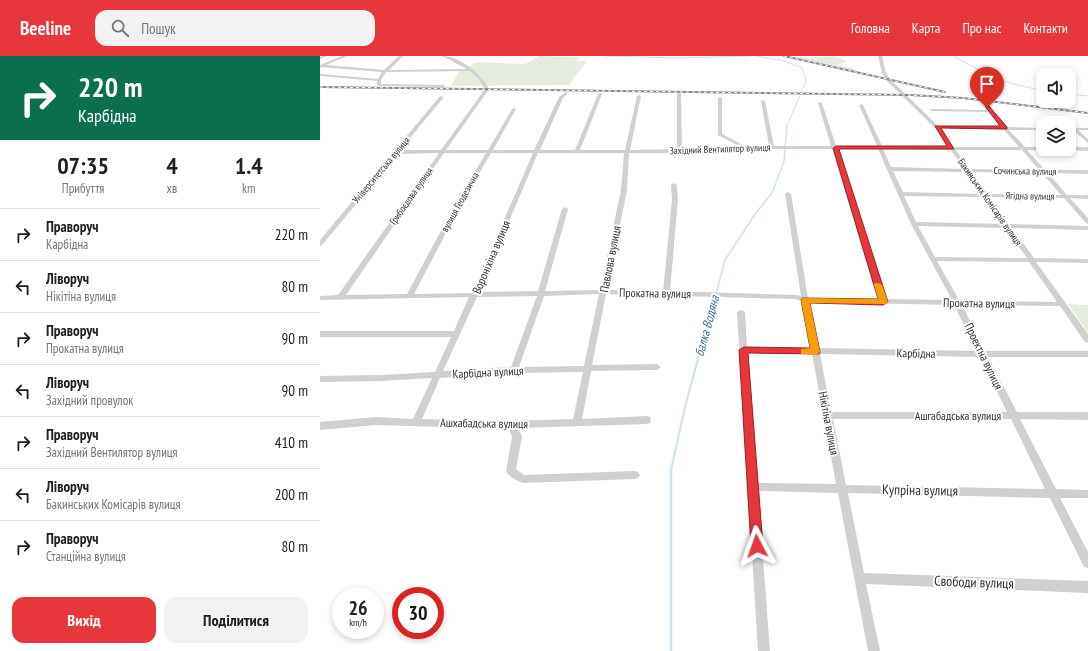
<!DOCTYPE html>
<html lang="uk">
<head>
<meta charset="utf-8">
<style>
  :root { --surface:#fff; --page:#f2f2f2; --text:#202124; --muted:#757577; --line:#e0e0e0; --accent:#e8363d }
  body { margin:0; font-family:"PT Sans Narrow",sans-serif; background:var(--page); color:var(--text); height:100vh; display:flex; flex-direction:column; font-size:15px; white-space:nowrap }
  * { box-sizing:border-box; margin:0 }
  p { font-size:13px; color:var(--muted) }
  .icon { flex:none; width:22px; height:22px; fill:none; stroke:currentColor; stroke-width:2; stroke-linecap:round; stroke-linejoin:round }
  .map { position:relative; flex:1; overflow:hidden }
  .details { display:flex; flex-direction:column; background:var(--surface); width:320px }
  .details>* { flex:none }
  .hud { background:#0b6e4f; color:#fff; overflow:hidden }
  .tools { position:absolute; left:716px; top:12px; display:grid; gap:8px }
  .tools a { display:grid; place-items:center; width:40px; height:40px; border-radius:8px; background:var(--surface); box-shadow:0 2px 6px #0003; font-size:20px }
  .speed { position:absolute; left:12px; top:531px; display:flex; gap:8px; font-size:20px; font-weight:700; text-align:center }
  .speed>* { display:grid; place-content:center; width:52px; height:52px; border-radius:50%; background:var(--surface); box-shadow:0 2px 6px #0003; line-height:1 }
  .speed small { font-size:10px; font-weight:400 }
  .speed .limit { border:6px solid #d22; background:#fff; color:#111 }
  .pin { position:absolute; display:grid; place-items:center; width:34px; height:34px; color:#fff; margin:-41px -17px; border-radius:50% 50% 50% 0; rotate:-45deg; box-shadow:0 0 4px #0007 }
  .pin .icon { rotate:45deg }
  .me { position:absolute; width:44px; margin:-22px; rotate:356deg; stroke-linejoin:round; filter:drop-shadow(0 0 3px #0008) }
  .turn { display:flex; align-items:center; gap:14px; height:84px; padding:0 12px; font-size:18px }
  .turn .icon { width:52px; height:52px; stroke-width:2.5 }
  .turn b { display:block; font-size:28px; line-height:34px }
  .eta { display:flex; justify-content:space-evenly; align-items:center; height:68px; text-align:center }
  .eta b { font-size:24px; font-weight:600; line-height:28px }
  .cta { display:flex; gap:8px; margin-top:auto; padding:8px 12px }
  .cta a { flex:1; height:46px; border-radius:12px; background:var(--accent); color:#fff; font-size:16px; font-weight:600; line-height:46px; text-align:center }
  .cta a+a { background:var(--page); color:var(--text) }
  ul { padding:0; list-style:none }
  li { display:flex; align-items:center; gap:12px; height:52px; padding:0 12px; border-top:1px solid var(--line) }
  li div { flex:1 }
  li b { display:block; font-size:15px }
  li em { font-style:normal }
  header { display:flex; align-items:center; gap:24px; box-sizing:border-box; height:56px; padding:0 20px; background:var(--accent); color:#fff }
  header strong { font-size:19px }
  nav { display:flex; gap:22px; margin-inline-start:auto; font-size:14px }
  .search { width:280px; height:36px; background:var(--page); display:flex; align-items:center; gap:10px; box-sizing:border-box; padding:0 14px; border-radius:12px; color:var(--muted); font-size:15px }
  main { display:flex; flex:1; min-height:0 }
  .map>svg:first-child { display:block }
  .green { fill:#e5ecde }
  .lines { fill:none; stroke-linecap:round; stroke-linejoin:round }
  .stream-far3 { stroke:#cee1ee; stroke-width:1 }
  .stream-far2 { stroke:#cee1ee; stroke-width:1.5 }
  .stream-far1 { stroke:#cee1ee; stroke-width:2 }
  .stream { stroke:#cee1ee; stroke-width:2.5 }
  .minor { fill:#d0d0d0; fill-rule:evenodd }
  .rail-casing { stroke:#888; stroke-width:2 }
  .rail { stroke:#fff; stroke-width:1; stroke-dasharray:3; stroke-linecap:butt }
  .route { fill:#e8363d; stroke:#972328 }
  .slow { fill:#f59e0b }
  .labels { text-anchor:middle; dominant-baseline:central; stroke-width:4; stroke-linejoin:round; paint-order:stroke }
  .far-street-label { font-size:10px; fill:#333; stroke:#fff }
  .street-label { font-size:12px; fill:#333; stroke:#fff }
  .water-label { font-size:13px; font-style:italic; fill:#3e7298; stroke:#fff }
  .near-street-label { font-size:14px; fill:#333; stroke:#fff }
</style>
</head>
<body>
<header>
<strong>Beeline</strong>
<div class="search"><svg class="icon" aria-label="search" viewBox="0 0 24 24"><circle cx="10" cy="10" r="6"/><path d="M15 15l6 6"/></svg>Пошук</div>
<nav><a>Головна</a><a>Карта</a><a>Про нас</a><a>Контакти</a></nav>
</header>
<main>
<section class="details">
<div class="hud">
<div class="turn"><svg class="icon" aria-label="right" viewBox="0 0 24 24"><path d="M7 20v-9h11M14 6l5 5-5 5"/></svg><div><b>220 m</b>Карбідна</div></div>
</div>
<div class="eta">
<div><b>07:35</b><p>Прибуття</p></div>
<div><b>4</b><p>хв</p></div>
<div><b>1.4</b><p>km</p></div>
</div>
<ul>
<li><svg class="icon" aria-label="right" viewBox="0 0 24 24"><path d="M7 20v-9h11M14 6l5 5-5 5"/></svg><div><b>Праворуч</b><p>Карбідна</p></div><em>220 m</em></li>
<li><svg class="icon" aria-label="left" viewBox="0 0 24 24"><path d="M17 20v-9H6M10 6l-5 5 5 5"/></svg><div><b>Ліворуч</b><p>Нікітіна вулиця</p></div><em>80 m</em></li>
<li><svg class="icon" aria-label="right" viewBox="0 0 24 24"><path d="M7 20v-9h11M14 6l5 5-5 5"/></svg><div><b>Праворуч</b><p>Прокатна вулиця</p></div><em>90 m</em></li>
<li><svg class="icon" aria-label="left" viewBox="0 0 24 24"><path d="M17 20v-9H6M10 6l-5 5 5 5"/></svg><div><b>Ліворуч</b><p>Західний провулок</p></div><em>90 m</em></li>
<li><svg class="icon" aria-label="right" viewBox="0 0 24 24"><path d="M7 20v-9h11M14 6l5 5-5 5"/></svg><div><b>Праворуч</b><p>Західний Вентилятор вулиця</p></div><em>410 m</em></li>
<li><svg class="icon" aria-label="left" viewBox="0 0 24 24"><path d="M17 20v-9H6M10 6l-5 5 5 5"/></svg><div><b>Ліворуч</b><p>Бакинських Комісарів вулиця</p></div><em>200 m</em></li>
<li><svg class="icon" aria-label="right" viewBox="0 0 24 24"><path d="M7 20v-9h11M14 6l5 5-5 5"/></svg><div><b>Праворуч</b><p>Станційна вулиця</p></div><em>80 m</em></li>
</ul>
<div class="cta"><a>Вихід</a><a>Поділитися</a></div>
</section>
<div class="map">
<svg width="768" height="595" viewBox="0 0 768 595">
  <rect width="100%" height="100%" fill="#fff"/>
  <!-- green -->
  <g class="green">
    <path d="M219 0 259 1 257 5H267L249 29 131 30 138 17 157 6 205 8Z"/>
    <path d="M471 0 486 2 514 0 528 5 518 9 536 14 537 16Z"/>
    <path d="M748 248 768 249V277Z"/>
  </g>
  <g class="lines">
    <!-- stream-far3 -->
    <g class="stream-far3">
      <path d="M285 0 357 2 430 0"/>
      <path d="M437 0 464 5 482 12 486 25 467 70"/>
      <path d="M633 0 671 20 690 27 723 35"/>
      <path d="M749 38 768 40"/>
    </g>
    <!-- stream-far2 -->
    <path class="stream-far2" d="M387 271 405 204 435 158 452 137 464 105 467 69"/>
    <!-- stream-far1 -->
    <path class="stream-far1" d="M351 414 366 347 387 270"/>
    <!-- stream -->
    <path class="stream" d="M351 413V595"/>
    <!-- minor -->
    <g class="minor">
      <path d="M2 0H7L0 3V1Z"/>
      <path d="M22 0H27L6 9 64 14 79 0H83L69 14 147 13 122 0C140 0 161 18 169 33L126 94H168L192 53 194 52 196 53 173 94H214L239 41 246 36 248 37 243 42 220 94H255L278 38 280 37 282 38 260 94H305L317 40 319 39 321 40 310 94 357 93V38L359 37 361 38 362 93 421 91 398 79V42L400 41 402 42V78L427 91 449 90 441 45 443 44 445 45 454 90H511L498 47 500 46 502 47 516 90H557L539 49 541 48 543 49 562 90 628 91 615 72 567 25 562 17 558 0H562L566 17 570 23 618 70 681 71 668 56 612 55 610 54 612 53 666 54 665 52 667 51 686 71 723 72V74H689L705 91H723V93H726L723 95 707 94 725 114H768V118L728 117 747 139H768V143L750 142 768 162V168L766 167 744 142 670 141 689 168 768 170V174L692 172 714 202 768 203V207L716 206 768 278V287L765 286 740 250 642 249 665 295H768V301H668L697 356H768V364L700 363 736 433 768 434V442H740L768 496V512L764 511 730 442 528 437 544 517 768 525V537L546 528 560 595H548L518 437 438 435 450 595H438L417 256 421 254 425 256 427 291 491 292 482 245 475 243 286 238 272 309 337 308 341 311 337 314 271 315 262 363 327 360 330 361 331 364 330 367 327 368 198 372 202 381 196 413 204 419 315 415 318 416 320 419 318 422 315 423 203 427C197 425 189 421 186 415L192 381 189 373 56 369 0 374V366L56 361 93 363 112 322 62 325 0 326V320L62 319 115 316 131 281H0V275H134L149 241 0 244V240L18 239 119 97 78 98 2 189 0 190V184L120 40 124 41 80 94H121L165 33 158 22 150 15 66 16 61 24V28L125 29 124 31 59 30 57 29V25L0 20V18L58 23 62 16 0 11V9ZM620 72 684 74 699 91H634ZM452 93H512L558 243 488 242 471 138 468 136 465 138 481 240 476 239 350 235 358 144 357 129 354 127 351 129 352 144 343 235 287 234 307 134 309 97H360ZM517 93H558L591 168 632 244 566 243ZM563 93 631 94 644 113 571 111ZM636 94H702L719 114 649 113ZM124 97H166L130 158 87 238 26 239ZM171 97H213L152 237 94 238 136 158ZM218 97H304L301 134 280 234 225 235 248 153 245 151 242 153 218 235 159 236ZM573 115 646 116 661 138 583 136ZM652 116 722 117 741 139 667 138ZM584 140 664 141 683 168 596 166ZM598 170 685 172 707 202 615 201ZM617 205 709 206 737 246 639 244ZM279 238 264 310 199 311 224 240ZM217 240 191 311 123 315 157 241ZM489 246 634 249 657 295 498 292ZM428 297 492 298 516 428 438 427ZM500 298 660 301 687 356H511ZM263 316 253 363 192 365 102 363 120 322 194 317ZM513 363H691L725 433 526 429Z"/>
      <path d="M749 72H768V74H758L768 83V87L753 74H749Z"/>
      <path d="M749 91H768V95L747 94 746 93H749Z"/>
    </g>
    <defs>
      <g id="rail">
        <path d="M464 0 625 36"/>
        <path d="M0 31 590 39 643 42 768 57"/>
      </g>
    </defs>
    <!-- rail casing -->
    <use href="#rail" class="rail-casing"/>
    <!-- rail -->
    <use href="#rail" class="rail"/>
  </g>
  <!-- route -->
  <path class="route" d="M665 50H669L687 71V73L621 72 634 93H519L568 246 563 249 490 247 500 296 499 298 428 297 443 490 441 495 437 496 432 495 431 490 419 294 424 291 490 292 481 244 482 242 558 243 513 92 516 90H627L615 70H680Z"/>
  <!-- slow -->
  <path class="slow" d="M555 227H558L562 229 568 246 566 248 490 247 500 296 496 299 481 298V293L490 292 481 244 482 242 558 243 554 229Z"/>
  <g class="labels">
    <!-- far-street labels -->
    <g class="far-street-label">
      <text transform="translate(400 93) rotate(-2)">Західний Вентилятор вулиця</text>
      <text transform="translate(61 114) rotate(-50)">Університетська вулиця</text>
      <text transform="translate(705 115) rotate(1)">Сочинська вулиця</text>
      <text transform="translate(91 140) rotate(-55)">Грибоєдова вулиця</text>
      <text transform="translate(710 140) rotate(1)">Ягідна вулиця</text>
      <text transform="translate(140 146) rotate(-61)">вулиця Геодезична</text>
      <text transform="translate(670 146) rotate(55)">Бакинських Комісарів вулиця</text>
    </g>
    <!-- street labels -->
    <g class="street-label">
      <text transform="translate(171 201) rotate(-67)">Вороніхіна вулиця</text>
      <text transform="translate(290 203) rotate(-79)">Павлова вулиця</text>
      <text transform="translate(335 237) rotate(1)">Прокатна вулиця</text>
      <text transform="translate(659 247) rotate(1)">Прокатна вулиця</text>
      <text transform="translate(596 297) rotate(1)">Карбідна</text>
      <text transform="translate(664 300) rotate(64)">Проектна вулиця</text>
      <text transform="translate(168 316) rotate(-3)">Карбідна вулиця</text>
      <text x="638" y="359">Ашгабадська вулиця</text>
      <text transform="translate(164 367) rotate(1)">Ашхабадська вулиця</text>
      <text transform="translate(509 367) rotate(79)">Нікітіна вулиця</text>
    </g>
    <!-- water labels -->
    <g class="water-label">
      <text transform="translate(387 270) rotate(-75)">балка Водяна</text>
    </g>
    <!-- near-street labels -->
    <g class="near-street-label">
      <text transform="translate(600 434) rotate(1)">Купріна вулиця</text>
      <text transform="translate(654 526) rotate(2)">Свободи вулиця</text>
    </g>
  </g>
</svg>
<div class="tools">
<a><svg class="icon" aria-label="sound" viewBox="0 0 24 24"><path d="M4 9h4l5-4v14l-5-4H4zM17 9q2 3 0 6"/></svg></a>
<a><svg class="icon" aria-label="layers" viewBox="0 0 24 24"><path d="M12 4l9 5-9 5-9-5zM3 14l9 5 9-5"/></svg></a>
</div>
<div class="speed"><div>26<small>km/h</small></div><div class="limit">30</div></div>
<div class="pin" style="left:667px;top:52px;background:#d93025"><svg class="icon" aria-label="arrive" viewBox="0 0 24 24"><path d="M6 21V4h12l-3 4 3 4H6"/></svg></div>
<svg class="me" style="left:437px;top:490px" viewBox="-20 -20 40 40"><path d="M0-17L14 15 0 8-14 15z" fill="#e8363d" stroke="#fff" stroke-width="4"/></svg>
</div>
</main>
</body>
</html>
